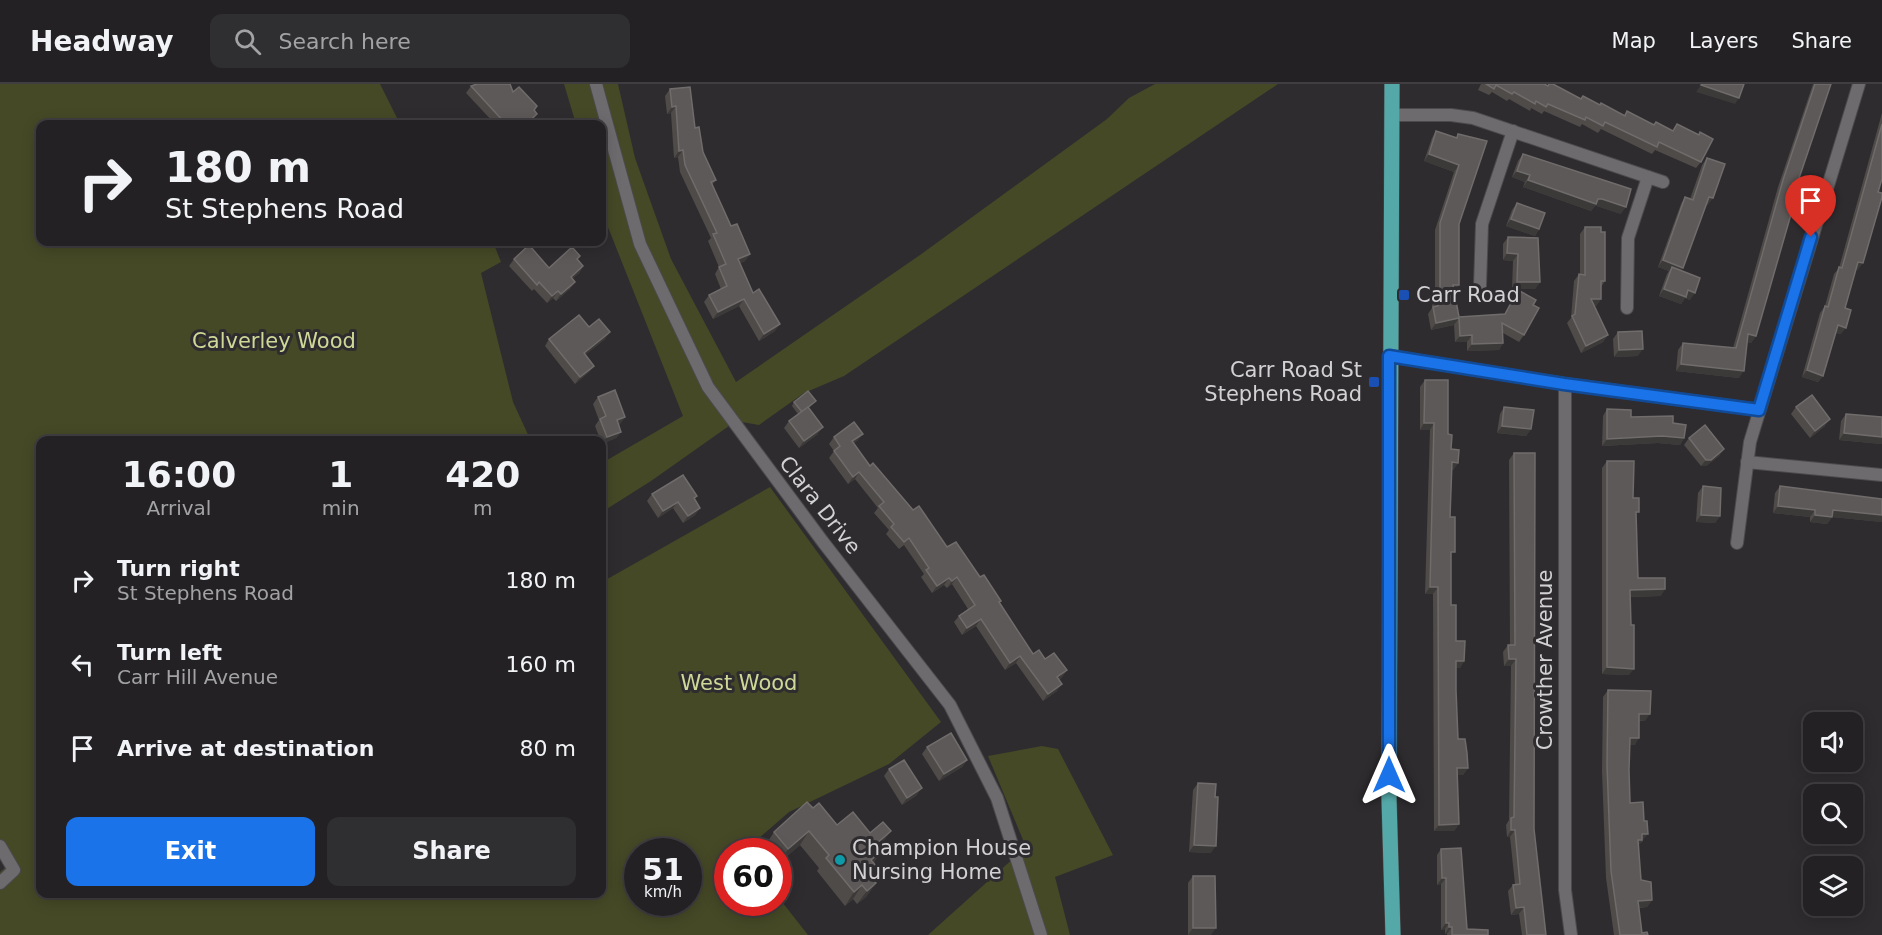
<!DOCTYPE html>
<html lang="en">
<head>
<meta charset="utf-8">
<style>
  :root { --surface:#232124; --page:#2f2e31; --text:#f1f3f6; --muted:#a3a3a6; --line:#403e41; --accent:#1a73e8 }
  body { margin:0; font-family:"DejaVu Sans",sans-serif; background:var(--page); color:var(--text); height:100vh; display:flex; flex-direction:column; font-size:22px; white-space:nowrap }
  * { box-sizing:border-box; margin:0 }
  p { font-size:20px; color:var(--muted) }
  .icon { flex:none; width:33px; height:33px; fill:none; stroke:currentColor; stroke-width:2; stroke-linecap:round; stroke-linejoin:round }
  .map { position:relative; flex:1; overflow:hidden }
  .drawer { position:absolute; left:36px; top:352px; width:570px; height:462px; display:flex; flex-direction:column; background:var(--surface); border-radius:12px; box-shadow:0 3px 15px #0003,0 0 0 2px var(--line) }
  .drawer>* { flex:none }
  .hud { position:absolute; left:36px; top:36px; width:570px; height:126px; border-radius:12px; box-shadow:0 3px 15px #0003,0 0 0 2px var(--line); background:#232124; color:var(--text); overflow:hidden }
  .controls { position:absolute; left:1803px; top:628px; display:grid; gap:12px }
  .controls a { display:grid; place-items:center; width:60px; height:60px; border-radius:12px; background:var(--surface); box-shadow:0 3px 15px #0003,0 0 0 2px var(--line); font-size:30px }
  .speed { position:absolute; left:624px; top:754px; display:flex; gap:12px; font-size:30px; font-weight:700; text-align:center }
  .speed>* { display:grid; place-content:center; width:78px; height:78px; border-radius:50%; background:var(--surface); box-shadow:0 3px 15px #0003,0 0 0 2px var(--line); line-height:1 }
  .speed small { font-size:15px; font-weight:400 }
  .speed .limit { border:9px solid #d22; background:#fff; color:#111 }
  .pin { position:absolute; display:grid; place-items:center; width:51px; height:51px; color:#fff; margin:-62px -26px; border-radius:50% 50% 50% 0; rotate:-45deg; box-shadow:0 0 6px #0007 }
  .pin .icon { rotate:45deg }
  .me { position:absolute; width:66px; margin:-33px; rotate:0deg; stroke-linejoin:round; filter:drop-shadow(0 0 4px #0008) }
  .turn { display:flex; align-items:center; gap:21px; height:126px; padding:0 30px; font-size:27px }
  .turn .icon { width:78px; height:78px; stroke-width:2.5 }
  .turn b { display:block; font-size:42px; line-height:51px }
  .eta { display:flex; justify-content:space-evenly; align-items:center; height:102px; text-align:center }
  .eta b { font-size:36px; font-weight:700; line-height:42px }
  .button { display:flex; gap:12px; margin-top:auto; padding:12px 30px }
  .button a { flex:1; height:69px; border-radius:12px; background:var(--accent); color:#fff; font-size:24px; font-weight:700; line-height:69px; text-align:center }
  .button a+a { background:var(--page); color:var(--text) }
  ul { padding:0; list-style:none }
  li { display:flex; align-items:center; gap:18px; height:84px; padding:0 30px }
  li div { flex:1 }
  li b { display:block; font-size:22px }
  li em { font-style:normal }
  header { display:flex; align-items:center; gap:36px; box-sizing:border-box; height:84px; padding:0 30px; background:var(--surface); border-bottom:2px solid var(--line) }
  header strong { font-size:28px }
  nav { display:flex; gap:33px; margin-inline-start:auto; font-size:21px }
  .search { width:420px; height:54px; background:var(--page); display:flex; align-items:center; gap:15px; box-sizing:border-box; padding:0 21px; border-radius:12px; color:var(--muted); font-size:22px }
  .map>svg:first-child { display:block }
  .green { fill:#454926; fill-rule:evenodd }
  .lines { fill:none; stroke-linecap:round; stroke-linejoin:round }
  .minor-casing { stroke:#4b4a4c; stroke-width:14 }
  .primary-casing { stroke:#4b4a4c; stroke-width:16 }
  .minor { stroke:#6d6b6e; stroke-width:12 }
  .primary { stroke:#54a9a8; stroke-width:15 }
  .wall { fill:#4f4b49 }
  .shaded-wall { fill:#3c3939 }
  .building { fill:#5d5958; stroke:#6f6c6b; stroke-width:1.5 }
  .route-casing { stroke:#114b97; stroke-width:15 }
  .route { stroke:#1a73e8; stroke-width:10 }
  .transit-dot { fill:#1a4fb4; stroke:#2f2c30; stroke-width:2 }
  .culture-dot { fill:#0f9aa8; stroke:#2f2c30; stroke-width:2 }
  .labels { text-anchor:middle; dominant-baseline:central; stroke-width:6; stroke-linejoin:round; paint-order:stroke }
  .poi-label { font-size:21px; fill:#d2d1d3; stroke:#2f2c30; text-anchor:start }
  .park-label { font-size:21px; fill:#cfd896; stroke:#2f2c30 }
  .street-label { font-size:21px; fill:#d2d1d3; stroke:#2f2c30 }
</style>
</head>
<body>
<header>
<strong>Headway</strong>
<div class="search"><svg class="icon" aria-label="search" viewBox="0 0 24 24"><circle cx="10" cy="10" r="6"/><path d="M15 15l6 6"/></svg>Search here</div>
<nav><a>Map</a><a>Layers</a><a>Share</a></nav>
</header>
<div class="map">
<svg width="1882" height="851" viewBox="0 0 1882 851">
  <rect width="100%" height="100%" fill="#2f2c30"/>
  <!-- green -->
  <g class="green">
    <path d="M0 0H380L400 40H40V158H493L501 178 481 189 513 318 531 357H40V810H602V498L770 403 941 638 889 680 789 728 743 768H728V819H778L779 814 808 851H0V788L6 783 0 773ZM638 768H688V819H638Z"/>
    <path d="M564 0H618L635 74 671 175 736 298 920 171 1107 35 1129 14 1155 0H1278L844 292 804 309 759 341 736 337 651 397 602 428V379L683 332 602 128V40H576Z"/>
    <path d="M1042 662 1058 665 1113 771 1055 793 1070 851H928L1026 763 988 672Z"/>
  </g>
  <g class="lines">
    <defs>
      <g id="minor">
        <path d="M596 0 640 160 708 303 823 458 950 621 997 714 1041 851"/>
        <path d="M1392 31H1451L1473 34 1663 98"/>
        <path d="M1480 202 1482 140 1513 47"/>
        <path d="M1627 224 1628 154 1648 93"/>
        <path d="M1389 272 1565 300 1759 326"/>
        <path d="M1565 300V806L1571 851"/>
        <path d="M1747 378 1882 391"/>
        <path d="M1737 459 1750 358 1859 0"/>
        <path d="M0 762 14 786 0 799"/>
      </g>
      <path id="primary" d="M1392 0 1389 715 1393 851"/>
    </defs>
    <!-- minor casing -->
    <use href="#minor" class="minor-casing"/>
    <!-- primary casing -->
    <use href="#primary" class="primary-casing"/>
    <!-- minor -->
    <use href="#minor" class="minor"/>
    <!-- primary -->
    <use href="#primary" class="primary"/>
  </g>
  <!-- wall -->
  <g class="wall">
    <path d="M1481 0H1544L1581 15 1600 21 1624 31 1627 27 1654 41 1672 47 1677 40 1701 78 1696 84 1655 66 1652 70 1601 45 1598 49 1582 40 1580 43 1544 27 1542 30 1531 24 1530 27 1509 15 1507 17 1492 8 1489 11 1478 6Z"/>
    <path d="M1813 0H1831L1793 112 1756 252 1751 259 1747 258 1739 294 1676 287 1678 266 1683 259 1733 264 1778 103Z"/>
    <path d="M471 2 513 8 537 30 529 40H495L466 9Z"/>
    <path d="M670 5 695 44 703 68 716 96 712 101 731 142 750 170 745 177 740 179 753 209 775 247 759 257 739 222 713 235 704 218 709 211 721 205 715 190 719 183 708 157 711 154 680 88 678 73 674 74 671 29 667 30 665 12Z"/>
    <path d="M1882 29V95L1858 186 1856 185 1845 224 1841 250 1836 249 1823 292 1818 298 1802 293 1820 229 1825 222 1834 190 1839 184Z"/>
    <path d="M1436 47 1456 54 1458 50 1459 201 1454 207 1459 233 1504 231 1518 206 1533 221 1524 251 1519 258 1503 249V259L1499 266 1467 267V258H1455L1454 241 1431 246 1428 230 1432 224V221L1435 217V146L1454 88 1424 77 1432 54Z"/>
    <path d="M1523 70 1621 130 1597 122H1595L1591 127 1523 103 1525 98 1512 93 1518 77Z"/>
    <path d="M1707 74 1708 121 1706 120 1681 187 1690 216 1685 214 1681 220 1659 212 1667 190 1669 187 1658 183 1681 120 1685 113 1690 115 1702 81Z"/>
    <path d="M1517 119 1539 145 1535 152 1506 142 1512 126Z"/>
    <path d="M1585 143 1605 197 1601 203V215L1596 222H1594L1608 251 1603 258 1581 269 1567 239 1571 234 1574 197 1579 190H1580V150Z"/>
    <path d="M1508 153 1540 198 1535 205H1512L1513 177 1503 176V160Z"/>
    <path d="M513 158H530L515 164Z"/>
    <path d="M514 175 549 184 578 176 583 182 579 189 572 195 575 198 570 205 556 217 553 214 547 219 534 205 532 207 509 182Z"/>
    <path d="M589 243 605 255 585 271 594 282 589 288 575 300 545 262 549 255Z"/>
    <path d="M1618 248 1638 272 1614 273 1613 255Z"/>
    <path d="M1425 296 1448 350 1451 365 1458 379 1453 386H1452L1450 433 1451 521 1456 557 1464 577 1460 584H1456V606L1458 655 1468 684 1463 691H1457L1459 740 1454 747H1434L1433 510H1425L1430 346H1420V303Z"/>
    <path d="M598 313 625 333 620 340 618 341 621 348 616 354 602 360 595 342 599 336 593 320Z"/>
    <path d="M794 318 813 320 808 324 818 350 799 364 784 344 789 337 798 330 792 322Z"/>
    <path d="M1504 323 1531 345 1526 352 1497 349 1500 330Z"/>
    <path d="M1796 323 1825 342 1810 354 1791 330Z"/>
    <path d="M1607 325 1631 333 1673 339 1684 354 1680 361 1658 359 1602 362 1603 332Z"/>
    <path d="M1846 330 1882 333V360L1839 356 1841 337Z"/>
    <path d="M834 353 858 356 854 359 870 382 913 426 947 463 980 493 999 519 1033 570 1067 586 1062 593 1059 596 1057 607 1043 617 1016 579 1005 586 976 542 962 551 954 538 959 532 968 525 952 500 947 504 944 501 932 509 921 493 924 490 904 461 899 465 886 450 889 446 874 429 878 424 855 395 848 400 829 374 834 367 829 360Z"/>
    <path d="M1689 354 1724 365 1719 372 1706 382H1701L1684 361Z"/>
    <path d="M1514 369 1534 745 1546 851H1522L1519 830 1511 831 1508 807 1513 801 1515 800 1510 753H1507L1506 741 1509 736 1511 582H1504L1503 568 1508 561H1510L1509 376Z"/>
    <path d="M1607 377 1633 414 1636 433 1638 494 1661 512 1630 513 1629 591 1602 590V384Z"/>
    <path d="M1703 402 1720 432 1715 439 1696 438 1698 409Z"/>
    <path d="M1780 402 1882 438 1832 433 1827 440 1810 438V433L1773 429 1775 409Z"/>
    <path d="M652 410 697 412 694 415 700 424 695 431 683 439 673 424 658 434 647 417Z"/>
    <path d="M1608 606 1645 637H1639L1635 661H1630L1629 686 1630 719 1643 757 1638 761 1641 796 1652 816 1647 823 1639 824 1642 849 1648 851H1614L1606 794 1602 688 1603 613Z"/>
    <path d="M927 663 967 676 962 683 939 697 922 670Z"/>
    <path d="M889 685 917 711 902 721 884 692Z"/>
    <path d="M1198 699 1211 769 1189 768 1193 706Z"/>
    <path d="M813 724 837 741 870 749 881 761 878 763 874 779V797L876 799 866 813 857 820 853 815 845 822 817 787 819 784 800 761 779 779 778 768H770L765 762 774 748Z"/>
    <path d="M1441 765 1467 845 1488 851H1447V850H1445V845L1441 846V800L1437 801V771Z"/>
    <path d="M1193 792 1211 851H1188V799Z"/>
  </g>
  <!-- shaded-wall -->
  <g class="shaded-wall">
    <path d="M1701 1 1739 14 1735 20 1696 8Z"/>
    <path d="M676 22 671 29 667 30 672 23Z"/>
    <path d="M537 30 529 40H526Z"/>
    <path d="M683 66 678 73 674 74 679 67Z"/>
    <path d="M1429 70 1459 81 1454 88 1424 77Z"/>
    <path d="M1517 87 1530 91 1525 98 1512 93Z"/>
    <path d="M1528 96 1602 115 1626 123 1621 130 1597 122H1595L1591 127 1523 103Z"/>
    <path d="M1709 113 1713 114 1708 121 1704 120Z"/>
    <path d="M1511 135 1539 145 1535 152 1506 142Z"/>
    <path d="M520 158H530L515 164Z"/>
    <path d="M1507 169 1518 170 1513 177 1503 176Z"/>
    <path d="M750 170 745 177 733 182 738 175Z"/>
    <path d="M1663 176 1683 184 1678 191 1672 183 1669 187 1658 183Z"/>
    <path d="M1858 178 1863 179 1858 186 1854 185Z"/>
    <path d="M583 182 579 189 566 200 571 193Z"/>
    <path d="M575 198 570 205 556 217 561 210Z"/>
    <path d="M1517 198H1540L1535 205H1512Z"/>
    <path d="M1453 201H1459L1454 207Z"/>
    <path d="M1664 205 1688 206 1695 209 1690 216 1685 214 1681 220 1659 212Z"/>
    <path d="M558 207 553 214 547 219 552 212Z"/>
    <path d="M744 215 739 222 713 235 718 228Z"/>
    <path d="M1591 215H1601L1596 222H1586Z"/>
    <path d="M1459 234 1454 241 1431 246 1436 239Z"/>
    <path d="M780 240 775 247 759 257 764 250Z"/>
    <path d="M1838 241 1846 244 1841 250 1833 248Z"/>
    <path d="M610 248 605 255 579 276 584 269Z"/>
    <path d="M1748 250 1756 252 1751 259 1743 257Z"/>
    <path d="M1472 251 1467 258H1455L1460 252Z"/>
    <path d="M1608 251 1603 258 1581 269 1586 262Z"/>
    <path d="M1503 259 1499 266 1467 267 1472 260Z"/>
    <path d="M1643 265 1638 272 1614 273 1619 266Z"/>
    <path d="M1681 280 1744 287 1739 294 1676 287Z"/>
    <path d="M594 282 589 288 575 300 580 293Z"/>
    <path d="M1807 286 1823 292 1818 298 1802 293Z"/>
    <path d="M625 333 620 340 612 343 617 336Z"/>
    <path d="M1830 335 1825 342 1810 354 1815 347Z"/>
    <path d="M1424 339H1434L1430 346H1420Z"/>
    <path d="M1502 342 1531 345 1526 352 1497 349Z"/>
    <path d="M823 343 818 350 799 364 804 357Z"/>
    <path d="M621 348 616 354 602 360 607 353Z"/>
    <path d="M1844 349 1882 353V360L1839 356Z"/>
    <path d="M863 350 858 356 847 364 852 357Z"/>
    <path d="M1662 352 1684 354 1680 361 1658 359 1602 362 1607 355Z"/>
    <path d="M1724 365 1719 372 1706 382H1701L1706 376Z"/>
    <path d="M1452 378 1458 379 1453 386 1447 385Z"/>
    <path d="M859 388 855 395 848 400 853 393Z"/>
    <path d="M678 418 673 424 658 434 663 427Z"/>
    <path d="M1778 422 1815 426 1810 433 1773 429Z"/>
    <path d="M700 424 695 431 683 439 688 432Z"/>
    <path d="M1833 426 1882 431V438L1832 433 1827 440 1810 438 1815 431Z"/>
    <path d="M1701 431 1720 432 1715 439 1696 438Z"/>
    <path d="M957 493 952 500 947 504 952 497Z"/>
    <path d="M949 494 944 501 932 509 937 502Z"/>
    <path d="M1430 503H1438L1433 510H1425Z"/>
    <path d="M1665 505 1661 512 1626 513 1630 506Z"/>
    <path d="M981 535 976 542 962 551 967 544Z"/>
    <path d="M1020 572 1016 579 1005 586 1010 579Z"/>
    <path d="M1509 575H1516L1511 582H1504Z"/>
    <path d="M1456 577H1464L1460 584H1452Z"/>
    <path d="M1607 583 1634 585 1629 591 1602 590Z"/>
    <path d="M1067 586 1062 593 1052 600 1057 593Z"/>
    <path d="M1062 600 1057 607 1043 617 1048 610Z"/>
    <path d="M1639 630H1650L1645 637 1634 636Z"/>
    <path d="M1630 654H1639L1635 661H1625Z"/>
    <path d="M967 676 962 683 939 697 944 690Z"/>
    <path d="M1457 684H1468L1463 691H1452Z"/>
    <path d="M922 704 917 711 902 721 907 714Z"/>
    <path d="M1459 740 1454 747H1434L1439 741Z"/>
    <path d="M1511 746H1515L1510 753H1507Z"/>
    <path d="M809 747 800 761 779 779 788 765Z"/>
    <path d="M891 747 881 761 866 773 876 760Z"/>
    <path d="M1642 750H1648L1637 763H1633Z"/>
    <path d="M1194 761 1216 762 1211 769 1189 768Z"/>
    <path d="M882 767 872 781 871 776Z"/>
    <path d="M881 788 872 801V795Z"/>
    <path d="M1442 794H1446L1441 800 1437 801Z"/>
    <path d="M876 799 866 813 857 820 867 807Z"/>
    <path d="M862 801 853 815 845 822 854 808Z"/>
    <path d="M1652 816 1647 823 1633 824 1638 817Z"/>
    <path d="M1524 823 1519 830 1511 831 1516 824Z"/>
    <path d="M1446 839H1449L1445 845 1441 846Z"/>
    <path d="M1449 843H1452L1447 850H1445Z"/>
    <path d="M1193 844H1216L1211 851H1188Z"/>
  </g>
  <!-- building -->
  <g class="building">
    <path d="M477 0H510L513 8 519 3 537 22 534 26 537 30 526 40H506L471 2Z"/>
    <path d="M1486 0H1544L1548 2 1549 0H1553L1581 15 1583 12 1600 21 1601 19 1625 32 1627 27 1654 41 1656 38 1673 47 1677 40 1699 51 1700 48 1713 55 1701 78 1659 58 1657 63 1605 38 1603 42 1586 33 1585 36 1548 20 1546 23 1536 17 1535 20 1514 8 1512 10 1496 1 1494 5Z"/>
    <path d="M1702 0H1744L1739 14 1701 1Z"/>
    <path d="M1815 0H1831L1793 112 1796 113 1756 252 1748 250 1744 287 1681 280 1683 259 1736 264 1783 96Z"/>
    <path d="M690 3 695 44 699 43 703 68 716 96 711 98 731 142 737 140 750 170 738 175 753 209 759 205 780 240 764 250 744 215 718 228 709 211 727 202 719 183 726 180 713 150 717 149 685 81 683 66 679 67 676 22 672 23 670 5Z"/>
    <path d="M1882 40V95L1878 108 1882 109V113L1863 179 1858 178 1845 224 1851 226 1846 244 1838 241 1823 292 1807 286 1825 222 1828 223 1839 183 1842 184Z"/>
    <path d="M1436 47 1457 54 1458 50 1487 57 1459 140V201H1453L1459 233 1505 230 1518 206 1536 216 1533 221 1539 224 1524 251 1502 239 1503 259 1472 260V251L1460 252 1459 234 1436 239 1433 223 1438 222 1436 214H1440V139L1459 81 1429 70Z"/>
    <path d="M1523 70 1631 105 1626 123 1602 115H1598L1596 120 1528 96 1530 91 1517 87Z"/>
    <path d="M1707 74 1725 80 1713 114 1709 113 1683 184 1663 176 1685 113 1693 116Z"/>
    <path d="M1517 119 1545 129 1539 145 1511 135Z"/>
    <path d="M1585 143H1601V148H1605V197H1601V215H1591L1608 251 1586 262 1572 232 1575 230 1579 190 1585 191Z"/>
    <path d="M1508 153 1538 154 1540 198H1517L1518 170 1507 169Z"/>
    <path d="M529 161 549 184 572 163 580 172 577 175 583 182 571 193 575 198 561 210 558 207 552 212 539 198 537 201 514 175Z"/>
    <path d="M1672 183 1700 194 1695 209 1688 206 1686 213 1664 205Z"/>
    <path d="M579 231 589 243 599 235 610 248 584 269 594 282 580 293 549 255Z"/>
    <path d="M1642 247 1643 265 1619 266 1618 248Z"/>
    <path d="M1425 296H1448V350L1452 351 1451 365 1459 366 1458 379 1452 378 1450 433H1455V468H1451V521H1456V557H1465L1464 577H1456V606L1458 655H1465L1467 669 1468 684H1457L1459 740 1439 741 1438 503H1430L1434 339H1424Z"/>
    <path d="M615 306 625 333 617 336 621 348 607 353 600 335 606 332 598 313Z"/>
    <path d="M808 307 816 317 802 328 794 318Z"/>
    <path d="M1812 311 1830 335 1815 347 1796 323Z"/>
    <path d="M808 323 823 343 804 357 789 337Z"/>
    <path d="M1504 323 1534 326 1531 345 1502 342Z"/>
    <path d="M1607 325 1631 326V333L1673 332V339L1686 341 1684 354 1662 352 1607 355Z"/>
    <path d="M1846 330 1882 333V353L1844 349Z"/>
    <path d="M854 338 863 350 852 357 870 382 873 379 913 426 919 422 947 463 956 458 980 493 984 491 1001 517 999 518 1033 570 1039 566 1045 575 1054 569 1067 586 1057 593 1062 600 1048 610 1020 572 1010 579 981 535 967 544 959 532 975 521 957 493 952 497 949 494 937 502 926 486 929 484 909 454 904 458 891 443 894 440 879 422 884 418 859 388 853 393 834 367 840 362 834 353Z"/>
    <path d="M1705 341 1724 365 1711 376H1706L1689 354Z"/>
    <path d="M1514 369H1535L1534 745 1546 851H1527L1524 823 1516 824 1513 801 1520 800 1515 746H1511V734L1514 733 1516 575H1509L1508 561H1515Z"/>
    <path d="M1607 377H1634L1633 414H1639V428H1636L1638 494H1665V505L1630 506 1631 541H1634V585L1607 583Z"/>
    <path d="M683 391 697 412 694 414 700 424 688 432 678 418 663 427 652 410Z"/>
    <path d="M1703 402 1721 404 1720 432 1701 431Z"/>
    <path d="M1780 402 1882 415V431L1833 426 1832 433 1815 431V426L1778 422Z"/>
    <path d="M1608 606 1651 607 1650 630H1639V654H1630L1629 686 1630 719 1643 718 1644 737H1647L1648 750H1642V756H1638L1641 796 1651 798 1652 816 1638 817 1642 849 1647 848 1648 851H1620L1611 787 1607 681Z"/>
    <path d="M951 649 967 676 944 690 927 663Z"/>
    <path d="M904 676 922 704 907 714 889 685Z"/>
    <path d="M1198 699 1216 700 1215 713H1218L1216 762 1194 761Z"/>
    <path d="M807 718 813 724 819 719 837 741 853 728 870 749 883 738 891 747 876 760 882 767 871 776 881 788 872 795 876 799 867 807 862 801 854 808 826 774 829 771 809 747 788 765 774 748Z"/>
    <path d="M1461 764 1467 845 1488 846V851H1452V843H1449V839H1446V794H1442L1441 765Z"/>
    <path d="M1193 792H1215L1216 844H1193Z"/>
  </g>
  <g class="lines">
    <defs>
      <path id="route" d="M1389 691V272L1564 300 1759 326 1811 153"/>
    </defs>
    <!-- route casing -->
    <use href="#route" class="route-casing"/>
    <!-- route -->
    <use href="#route" class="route"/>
  </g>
  <!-- markers -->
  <g class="transit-dot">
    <rect x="1398" y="205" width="12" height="12" rx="3"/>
    <rect x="1368" y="292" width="12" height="12" rx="3"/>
  </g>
  <circle class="culture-dot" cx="840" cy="776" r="6"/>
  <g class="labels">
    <!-- poi labels -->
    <g class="poi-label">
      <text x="1416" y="211">Carr Road</text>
      <text x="1362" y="286" text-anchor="end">Carr Road St<tspan x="1362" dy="24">Stephens Road</tspan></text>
      <text x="852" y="764">Champion House<tspan x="852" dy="24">Nursing Home</tspan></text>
    </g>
    <!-- park labels -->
    <g class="park-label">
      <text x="274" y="257">Calverley Wood</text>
      <text x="739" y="599">West Wood</text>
    </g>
    <!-- street labels -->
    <g class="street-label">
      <text transform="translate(820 421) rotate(52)">Clara Drive</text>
      <text transform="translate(1545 576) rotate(-90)">Crowther Avenue</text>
    </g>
  </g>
</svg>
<div class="controls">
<a><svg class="icon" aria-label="sound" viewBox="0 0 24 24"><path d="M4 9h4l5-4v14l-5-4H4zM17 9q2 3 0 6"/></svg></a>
<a><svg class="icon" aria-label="search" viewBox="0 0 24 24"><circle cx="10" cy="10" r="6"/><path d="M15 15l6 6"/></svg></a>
<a><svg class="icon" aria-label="layers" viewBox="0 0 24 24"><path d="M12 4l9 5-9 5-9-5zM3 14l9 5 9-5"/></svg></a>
</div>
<div class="speed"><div>51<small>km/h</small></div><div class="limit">60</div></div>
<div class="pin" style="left:1811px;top:153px;background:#d93025"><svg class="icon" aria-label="arrive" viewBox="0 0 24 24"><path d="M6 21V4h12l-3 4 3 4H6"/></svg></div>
<svg class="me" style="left:1389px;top:691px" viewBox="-20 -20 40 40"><path d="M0-17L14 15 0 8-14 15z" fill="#1a73e8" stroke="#fff" stroke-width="4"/></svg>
<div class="hud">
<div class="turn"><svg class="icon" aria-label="right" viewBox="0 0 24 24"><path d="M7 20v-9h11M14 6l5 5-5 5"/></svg><div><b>180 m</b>St Stephens Road</div></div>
</div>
<section class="drawer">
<div class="eta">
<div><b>16:00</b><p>Arrival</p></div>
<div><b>1</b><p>min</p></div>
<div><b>420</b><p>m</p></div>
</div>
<ul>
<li><svg class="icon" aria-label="right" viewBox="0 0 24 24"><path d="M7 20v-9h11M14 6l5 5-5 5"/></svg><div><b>Turn right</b><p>St Stephens Road</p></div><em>180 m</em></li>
<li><svg class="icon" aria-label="left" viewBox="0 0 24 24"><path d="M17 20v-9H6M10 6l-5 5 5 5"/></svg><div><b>Turn left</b><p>Carr Hill Avenue</p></div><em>160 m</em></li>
<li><svg class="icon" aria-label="arrive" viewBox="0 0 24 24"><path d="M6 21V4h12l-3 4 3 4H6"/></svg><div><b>Arrive at destination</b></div><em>80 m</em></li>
</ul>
<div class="button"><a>Exit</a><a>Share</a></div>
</section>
</div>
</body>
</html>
